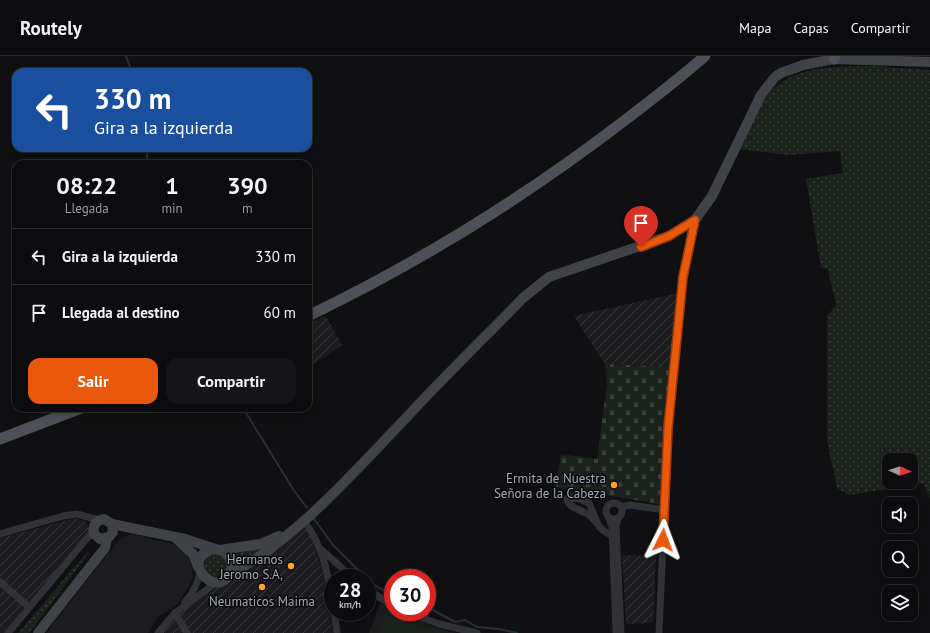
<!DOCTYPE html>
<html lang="es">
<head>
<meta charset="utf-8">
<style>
  :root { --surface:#0c0c0e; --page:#151517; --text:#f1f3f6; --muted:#9a9b9e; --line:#2c2c2e; --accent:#ea580c }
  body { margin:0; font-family:"PT Sans",sans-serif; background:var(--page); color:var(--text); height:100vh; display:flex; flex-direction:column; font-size:15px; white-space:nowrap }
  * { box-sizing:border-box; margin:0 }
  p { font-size:13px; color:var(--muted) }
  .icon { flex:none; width:22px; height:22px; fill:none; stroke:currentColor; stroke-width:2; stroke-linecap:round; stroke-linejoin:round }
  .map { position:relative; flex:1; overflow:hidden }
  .sheet { position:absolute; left:12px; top:104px; width:300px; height:252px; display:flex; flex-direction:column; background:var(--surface); border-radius:12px; box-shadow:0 2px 10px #0003,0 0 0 1px var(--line) }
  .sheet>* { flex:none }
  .guide { position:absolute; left:12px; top:12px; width:300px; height:84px; border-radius:12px; box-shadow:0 2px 10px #0003,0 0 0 1px var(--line); background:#1a4fa0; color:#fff; overflow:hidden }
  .needle { width:26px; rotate:93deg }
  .buttons { position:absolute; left:882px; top:397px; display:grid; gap:8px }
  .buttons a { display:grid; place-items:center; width:36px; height:36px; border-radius:8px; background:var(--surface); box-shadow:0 2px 10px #0003,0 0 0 1px var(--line); font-size:20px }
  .speed { position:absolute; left:324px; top:513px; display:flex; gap:8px; font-size:20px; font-weight:700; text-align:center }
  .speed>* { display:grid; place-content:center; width:52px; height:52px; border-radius:50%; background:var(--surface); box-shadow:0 2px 10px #0003,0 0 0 1px var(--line); line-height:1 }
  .speed small { font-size:10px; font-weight:400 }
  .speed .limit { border:6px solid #d22; background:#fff; color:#111 }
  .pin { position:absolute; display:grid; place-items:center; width:34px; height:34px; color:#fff; margin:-41px -17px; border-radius:50% 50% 50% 0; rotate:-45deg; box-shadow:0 0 4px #0007 }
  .pin .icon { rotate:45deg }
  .me { position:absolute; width:44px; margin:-22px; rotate:3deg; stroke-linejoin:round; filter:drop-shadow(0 0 3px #0008) }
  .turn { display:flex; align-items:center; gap:14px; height:84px; padding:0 16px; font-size:18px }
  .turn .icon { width:52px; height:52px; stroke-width:2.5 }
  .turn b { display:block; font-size:28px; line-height:34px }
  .eta { display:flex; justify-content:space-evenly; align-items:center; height:68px; text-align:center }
  .eta b { font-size:24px; font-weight:600; line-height:28px }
  .primary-button { display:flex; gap:8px; margin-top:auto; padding:8px 16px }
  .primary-button a { flex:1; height:46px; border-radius:12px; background:var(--accent); color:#fff; font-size:16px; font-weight:600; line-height:46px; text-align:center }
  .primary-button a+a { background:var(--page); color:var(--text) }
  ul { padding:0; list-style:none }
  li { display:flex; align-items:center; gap:12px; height:56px; padding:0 16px; border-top:1px solid var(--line) }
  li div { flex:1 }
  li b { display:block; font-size:15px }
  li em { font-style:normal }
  header { display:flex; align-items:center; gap:24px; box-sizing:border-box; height:56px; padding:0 20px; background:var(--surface); border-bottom:1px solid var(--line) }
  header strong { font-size:19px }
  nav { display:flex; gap:22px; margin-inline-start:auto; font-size:14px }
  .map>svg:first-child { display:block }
  .built { fill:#1c1c1f }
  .industrial { fill:url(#industrial-furrows) }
  .grass { fill:url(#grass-dots); fill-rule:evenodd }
  .cemetery { fill:url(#cemetery-stones) }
  .pitch { fill:#1b221b }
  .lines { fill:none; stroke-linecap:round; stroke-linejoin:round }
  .stream { stroke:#273036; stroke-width:2 }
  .street { stroke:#313237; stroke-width:7 }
  .secondary { stroke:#3f4247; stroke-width:10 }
  .primary { stroke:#4d5056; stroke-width:11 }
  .route-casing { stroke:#983908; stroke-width:10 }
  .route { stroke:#ea580c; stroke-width:7 }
  .poi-dot { fill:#f7a423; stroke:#0b0b0d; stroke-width:1.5 }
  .labels { text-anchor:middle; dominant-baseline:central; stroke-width:3; stroke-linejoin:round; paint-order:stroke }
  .poi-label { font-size:13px; fill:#a1a8b3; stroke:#0b0b0d; text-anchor:end }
</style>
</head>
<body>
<header>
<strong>Routely</strong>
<nav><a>Mapa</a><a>Capas</a><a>Compartir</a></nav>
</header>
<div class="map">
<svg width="930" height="577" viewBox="0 0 930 577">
  <defs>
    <pattern id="industrial-furrows" width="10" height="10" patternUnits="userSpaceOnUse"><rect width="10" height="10" fill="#1c1c1f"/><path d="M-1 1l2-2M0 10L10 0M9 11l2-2" fill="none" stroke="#3a3a3d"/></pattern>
    <pattern id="grass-dots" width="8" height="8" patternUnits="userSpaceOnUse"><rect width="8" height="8" fill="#1b221b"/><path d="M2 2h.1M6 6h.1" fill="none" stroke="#393f3a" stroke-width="1.8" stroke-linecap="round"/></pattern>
    <pattern id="cemetery-stones" width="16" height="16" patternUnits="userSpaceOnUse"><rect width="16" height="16" fill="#1b221b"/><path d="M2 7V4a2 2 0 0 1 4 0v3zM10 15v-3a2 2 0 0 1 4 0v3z" fill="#393f3a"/></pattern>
  </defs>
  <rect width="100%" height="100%" fill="#101012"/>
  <!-- built -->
  <g class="built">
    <path d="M132 478 177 489 187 499 192 511 193 523 178 548 158 561 148 577H46L119 484Z"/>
    <path d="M380 547 393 553V556H400L438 573 456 577H369Z"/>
  </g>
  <!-- industrial -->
  <g class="industrial">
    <path d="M678 237 671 311 605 308 574 260Z"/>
    <path d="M326 260 342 289 308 312V268Z"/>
    <path d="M76 462 87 466 89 476 3 577H0V482Z"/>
    <path d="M303 472 307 474 310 479 323 516 333 577H162L184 554Z"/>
    <path d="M622 499 656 500 653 567 626 568Z"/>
  </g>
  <!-- grass -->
  <g class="grass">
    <path d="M872 10 930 14V442L923 427 849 439 837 432 827 384V260L836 249 828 213 821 212 806 123 843 117 840 95 788 99 740 93C747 78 754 60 763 46 786 8 832 11 872 10ZM889 404H911V426H889Z"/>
    <path d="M264 491 237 509 233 496Z"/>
    <path d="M88 495 90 496 29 577H18Z"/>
    <circle cx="215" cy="509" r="12"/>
  </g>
  <!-- cemetery -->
  <path class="cemetery" d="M605 308 671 311 659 448 556 431 561 398 597 403 607 328Z"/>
  <!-- pitch -->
  <path class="pitch" d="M386 559 441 577H380Z"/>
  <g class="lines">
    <!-- stream -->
    <g class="stream">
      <path d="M126 0 132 16"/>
      <path d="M146 92 148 108"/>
      <path d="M243 352 293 433 307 452"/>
      <path d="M314 463 333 489 366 522"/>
      <path d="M367 523 370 527 393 539"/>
      <path d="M427 553 433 554 455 566 465 564 477 571 499 573 517 577"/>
    </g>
    <!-- street -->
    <g class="street">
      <circle cx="614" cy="455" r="8"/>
      <path d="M621 451 630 449 665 454"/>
      <path d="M609 462 612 470 616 577"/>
      <path d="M618 462 616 471 621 577"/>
      <path d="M304 465C323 490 328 518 333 549"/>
      <path d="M597 466 589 447 579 443 569 441 567 443C568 452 582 454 589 459 597 465 600 476 612 479"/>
      <path d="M0 478 63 460 77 458 99 464"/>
      <path d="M322 494 353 522"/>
      <path d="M0 526 29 551"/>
      <path d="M367 533 393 550"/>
      <path d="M185 546C193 537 198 528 200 516"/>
      <path d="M334 556 337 577"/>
      <path d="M407 556 439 568 477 577"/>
      <path d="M175 557 187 577"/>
      <path d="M8 577 93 475"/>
      <path d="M158 577 175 557 217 526"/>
      <path d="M659 577 668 372 683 221 695 164"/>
    </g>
    <!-- secondary -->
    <g class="secondary">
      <path d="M112 468 113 476 109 481 100 483 94 478C92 470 95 465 104 463L112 468 185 483 225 496C231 502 234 509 230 517 217 546 176 501 215 493"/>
      <path d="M176 482 193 498 198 511"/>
      <path d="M220 494 260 488 279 480"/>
      <path d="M229 519C297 482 351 419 405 363 443 322 484 282 523 242L549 221 669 180 695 164 712 140 761 39 775 21 781 17 803 9 834 3 930 6"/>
      <path d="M38 577 105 492 107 483"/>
    </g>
    <!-- primary -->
    <g class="primary">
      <path d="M834 3 835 0"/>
      <path d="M308 260C418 207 523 142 620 68 649 46 678 24 705 0"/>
      <path d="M0 383 81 352"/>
    </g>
  </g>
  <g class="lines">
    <defs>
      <path id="route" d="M641 191 669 180 695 164 683 221 668 372 663 484"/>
    </defs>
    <!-- route casing -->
    <use href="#route" class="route-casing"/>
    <!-- route -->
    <use href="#route" class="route"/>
  </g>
  <!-- markers -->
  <g class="poi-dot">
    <circle cx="614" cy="429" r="4"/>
    <circle cx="291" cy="510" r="4"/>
    <circle cx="262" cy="531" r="4"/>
  </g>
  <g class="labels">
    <!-- poi labels -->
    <g class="poi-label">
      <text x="606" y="422">Ermita de Nuestra<tspan x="606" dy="15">Señora de la Cabeza</tspan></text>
      <text x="283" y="503">Hermanos<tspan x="283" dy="15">Jeromo S.A,</tspan></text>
      <text x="262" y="545" text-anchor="middle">Neumaticos Maima</text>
    </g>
  </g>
</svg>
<div class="buttons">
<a><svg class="needle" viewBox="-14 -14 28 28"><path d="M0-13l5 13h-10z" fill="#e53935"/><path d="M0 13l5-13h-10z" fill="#9a9b9e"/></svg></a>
<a><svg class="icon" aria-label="sound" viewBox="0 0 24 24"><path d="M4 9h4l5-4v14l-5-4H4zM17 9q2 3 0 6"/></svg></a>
<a><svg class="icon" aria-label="search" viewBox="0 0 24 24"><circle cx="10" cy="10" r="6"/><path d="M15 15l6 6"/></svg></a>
<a><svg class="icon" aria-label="layers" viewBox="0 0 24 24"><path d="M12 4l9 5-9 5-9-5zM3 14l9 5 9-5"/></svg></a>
</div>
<div class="speed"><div>28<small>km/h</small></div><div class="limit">30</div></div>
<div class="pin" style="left:641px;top:191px;background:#d93025"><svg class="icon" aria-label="arrive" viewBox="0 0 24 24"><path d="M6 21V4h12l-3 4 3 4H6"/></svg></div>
<svg class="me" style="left:663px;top:484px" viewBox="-20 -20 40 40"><path d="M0-17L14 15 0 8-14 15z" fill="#ea580c" stroke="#fff" stroke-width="4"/></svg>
<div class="guide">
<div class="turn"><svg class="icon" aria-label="left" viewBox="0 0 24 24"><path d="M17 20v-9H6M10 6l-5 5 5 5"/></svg><div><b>330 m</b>Gira a la izquierda</div></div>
</div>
<section class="sheet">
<div class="eta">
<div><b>08:22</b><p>Llegada</p></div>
<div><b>1</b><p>min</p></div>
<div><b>390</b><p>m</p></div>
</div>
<ul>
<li><svg class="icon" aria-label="left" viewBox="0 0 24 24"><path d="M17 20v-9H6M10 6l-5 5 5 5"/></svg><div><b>Gira a la izquierda</b></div><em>330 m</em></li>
<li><svg class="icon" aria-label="arrive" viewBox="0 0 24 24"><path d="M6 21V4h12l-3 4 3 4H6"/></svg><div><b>Llegada al destino</b></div><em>60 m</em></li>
</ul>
<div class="primary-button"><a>Salir</a><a>Compartir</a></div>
</section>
</div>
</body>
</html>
